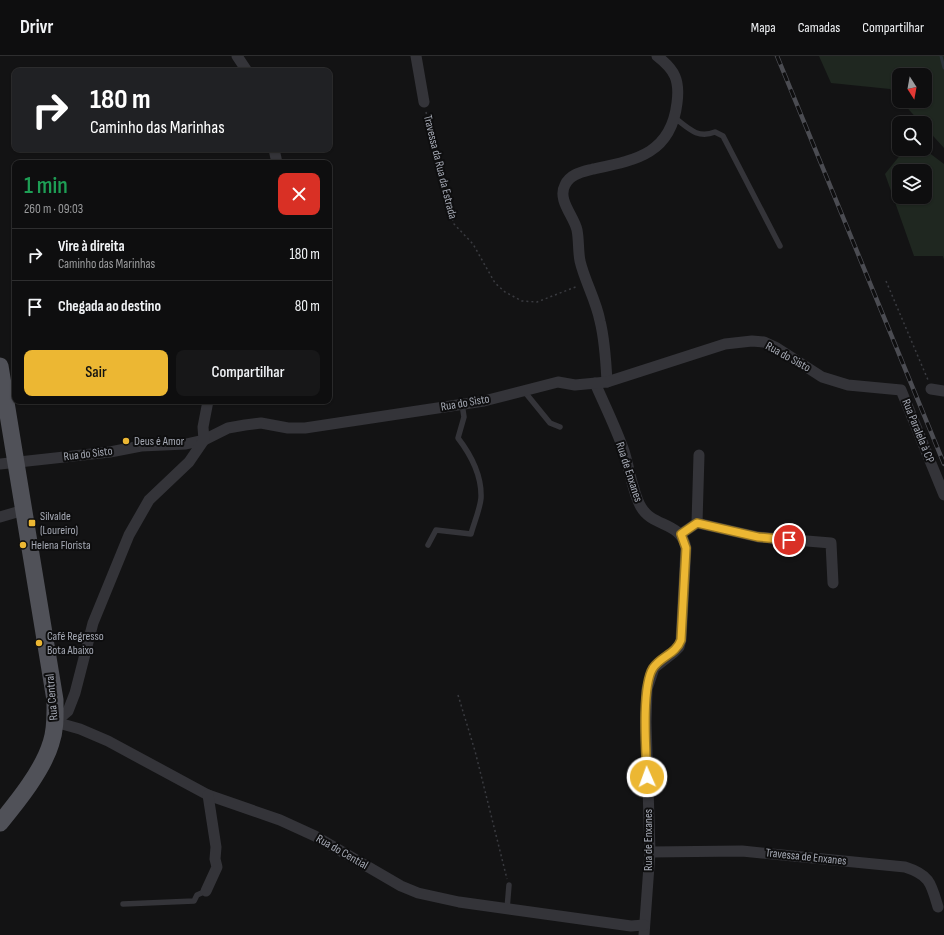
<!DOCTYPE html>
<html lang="pt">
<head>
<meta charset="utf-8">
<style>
  :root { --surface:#0e0e0f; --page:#171718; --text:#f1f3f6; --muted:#9b9c9e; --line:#2e2e2f; --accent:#ecb733 }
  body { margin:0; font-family:"Sofia Sans Condensed",sans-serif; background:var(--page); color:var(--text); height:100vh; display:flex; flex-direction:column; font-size:15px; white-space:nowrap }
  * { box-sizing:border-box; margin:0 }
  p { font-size:13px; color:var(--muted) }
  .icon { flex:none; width:22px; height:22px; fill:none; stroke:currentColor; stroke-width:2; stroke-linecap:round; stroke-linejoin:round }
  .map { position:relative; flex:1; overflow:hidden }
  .panel { position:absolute; left:12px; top:104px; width:320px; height:244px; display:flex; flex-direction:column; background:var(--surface); border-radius:8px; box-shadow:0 1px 3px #0004,0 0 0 1px var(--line) }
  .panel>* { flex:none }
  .hud { position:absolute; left:12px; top:12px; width:320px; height:84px; border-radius:8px; box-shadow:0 1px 3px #0004,0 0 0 1px var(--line); background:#202124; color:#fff; overflow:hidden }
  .needle { width:26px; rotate:169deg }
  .tools { position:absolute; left:892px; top:12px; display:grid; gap:8px }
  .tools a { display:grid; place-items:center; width:40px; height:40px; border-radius:8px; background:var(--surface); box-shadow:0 1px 3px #0004,0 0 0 1px var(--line); font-size:20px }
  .pin { position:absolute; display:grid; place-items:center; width:34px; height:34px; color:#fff; margin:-17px; border:2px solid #fff; border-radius:50%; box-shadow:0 1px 4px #0007 }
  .me { position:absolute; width:44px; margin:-22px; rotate:358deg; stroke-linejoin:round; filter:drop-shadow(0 0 3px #0008) }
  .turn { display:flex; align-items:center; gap:14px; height:84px; padding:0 12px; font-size:18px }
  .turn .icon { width:52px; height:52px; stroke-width:2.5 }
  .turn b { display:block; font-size:28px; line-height:34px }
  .round { display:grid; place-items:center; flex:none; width:42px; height:42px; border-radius:8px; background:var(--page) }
  .headline { display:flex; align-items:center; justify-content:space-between; height:68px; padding:0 12px }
  h1 { font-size:24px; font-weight:600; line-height:30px; color:#1e9e55 }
  .cta { display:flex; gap:8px; margin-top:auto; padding:8px 12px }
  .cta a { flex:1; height:46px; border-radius:8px; background:var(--accent); color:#111; font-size:16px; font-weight:600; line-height:46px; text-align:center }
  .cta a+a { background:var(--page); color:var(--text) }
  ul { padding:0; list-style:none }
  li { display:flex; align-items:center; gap:12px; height:52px; padding:0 12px; border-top:1px solid var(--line) }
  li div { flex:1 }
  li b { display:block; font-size:15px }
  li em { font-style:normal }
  header { display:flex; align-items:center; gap:24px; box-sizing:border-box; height:56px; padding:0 20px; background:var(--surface); border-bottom:1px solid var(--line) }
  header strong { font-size:19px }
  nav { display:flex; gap:22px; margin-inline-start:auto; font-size:14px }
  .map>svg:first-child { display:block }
  .green { fill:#1f2720; fill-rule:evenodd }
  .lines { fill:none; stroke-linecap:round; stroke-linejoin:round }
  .stream { stroke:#2b3239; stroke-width:3 }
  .path { stroke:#3a3b40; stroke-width:1.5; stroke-dasharray:2 3; stroke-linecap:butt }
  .lane { stroke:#343439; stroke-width:5.5 }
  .street { stroke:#343439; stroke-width:11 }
  .primary { stroke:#505158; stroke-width:17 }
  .rail-casing { stroke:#4b4c52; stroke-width:4.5 }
  .rail { stroke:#0e0e0f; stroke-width:3; stroke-dasharray:9; stroke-linecap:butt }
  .route-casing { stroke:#997721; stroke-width:10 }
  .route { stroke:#ecb733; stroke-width:7 }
  .poi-dot { fill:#ecb733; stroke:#0e0e0f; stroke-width:1.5 }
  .labels { text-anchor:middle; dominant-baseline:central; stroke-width:4; stroke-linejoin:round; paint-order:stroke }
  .street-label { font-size:12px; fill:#a5a9b4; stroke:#0e0e0f }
  .poi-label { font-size:12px; fill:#a5a9b4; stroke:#0e0e0f; text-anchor:start }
</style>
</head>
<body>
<header>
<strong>Drivr</strong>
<nav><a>Mapa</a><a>Camadas</a><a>Compartilhar</a></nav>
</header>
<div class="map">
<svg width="944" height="879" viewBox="0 0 944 879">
  <rect width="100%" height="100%" fill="#131314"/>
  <!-- green -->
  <g class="green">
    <path d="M819 0H944V92L925 71V67H921L901 45H925V19H899V43L890 33 831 27Z"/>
    <path d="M905 93H924L944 108V204L943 200H914L885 118ZM899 115H925V141H899Z"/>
  </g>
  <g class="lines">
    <!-- stream -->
    <path class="stream" d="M941 0 944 12"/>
    <!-- path -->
    <g class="path">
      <path d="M426 56 446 145 454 168 473 188 495 227 505 236 522 245 537 246 578 230"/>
      <path d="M886 225 928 324"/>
      <path d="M458 639 475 695 507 823"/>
    </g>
    <!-- lane -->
    <g class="lane">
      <path d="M675 62C689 73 698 83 715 76L723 80 780 190"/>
      <path d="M524 335 550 367 560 371"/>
      <path d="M428 489 436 474 471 478C474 467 480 453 481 442 482 420 471 399 458 382L464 361 462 348"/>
      <path d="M123 848 194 845 197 839 206 835"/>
      <path d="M507 853 509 829"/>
    </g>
    <!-- street -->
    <g class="street">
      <path d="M237 0 247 15"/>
      <path d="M416 0 424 46"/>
      <path d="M274 93 277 107"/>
      <path d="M607 326C606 306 605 285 600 265 596 244 585 226 580 205 578 195 579 184 577 174 574 160 557 144 565 129 570 118 582 116 593 113 636 104 671 98 677 47 680 24 675 14 657 0"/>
      <path d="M595 327C605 350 616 372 624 395 629 411 633 438 641 451 653 472 681 465 686 492L681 584 679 591 673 597 654 612 647 633 646 666 650 796 644 879"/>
      <path d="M931 333 944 335"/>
      <path d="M0 408 110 396 141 390 186 388 204 384 228 372 245 369 261 367 288 372H305L484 345 558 326 575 329 607 326 725 288 752 285 764 286 777 292 822 321 848 329 901 334 944 439"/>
      <path d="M0 461 24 454"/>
      <path d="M697 467 758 481 831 487 833 527"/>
      <path d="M681 478 697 467 699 399"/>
      <path d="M55 666 80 673 108 685 208 739 280 764 315 780 401 830 418 837 459 846 631 870 644 869"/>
      <path d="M55 666 68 655 75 637 93 567 129 479 149 444 189 406 204 384 203 371 208 345"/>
      <path d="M650 796 742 795 905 811C930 819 931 827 938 851"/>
      <path d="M206 835 217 811 215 803 216 791 208 739"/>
    </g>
    <!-- primary -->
    <path class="primary" d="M0 310 55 644C55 658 56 673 51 687 43 714 18 745 0 767"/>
    <defs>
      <path id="rail" d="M777 0 944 408"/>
    </defs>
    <!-- rail casing -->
    <use href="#rail" class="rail-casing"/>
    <!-- rail -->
    <use href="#rail" class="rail"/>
  </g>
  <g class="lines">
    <defs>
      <path id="route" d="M647 721C646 697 641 631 653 612 661 600 676 598 681 584L686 492 681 478 697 467 758 481 789 484"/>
    </defs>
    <!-- route casing -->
    <use href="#route" class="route-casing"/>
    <!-- route -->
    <use href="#route" class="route"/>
  </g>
  <!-- markers -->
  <g class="poi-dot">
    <circle cx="126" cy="385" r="4"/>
    <rect x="28" y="463" width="8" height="8" rx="2"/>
    <circle cx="23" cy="489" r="4"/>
    <circle cx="39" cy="587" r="4"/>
  </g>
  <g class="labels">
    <!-- street labels -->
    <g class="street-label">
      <text transform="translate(440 111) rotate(76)">Travessa da Rua da Estrada</text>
      <text transform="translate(788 301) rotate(29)">Rua do Sisto</text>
      <text transform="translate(465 347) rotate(-10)">Rua do Sisto</text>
      <text transform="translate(918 375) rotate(68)">Rua Paralela à CP</text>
      <text transform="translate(88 398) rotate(-7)">Rua do Sisto</text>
      <text transform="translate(629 416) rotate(72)">Rua de Enxanes</text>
      <text transform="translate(52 641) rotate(-95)">Rua Central</text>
      <text transform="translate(648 784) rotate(-90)">Rua de Enxanes</text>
      <text transform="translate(342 796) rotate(30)">Rua do Cential</text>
      <text transform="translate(806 801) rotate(6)">Travessa de Enxanes</text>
    </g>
    <!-- poi labels -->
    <g class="poi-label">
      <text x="134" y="385">Deus é Amor</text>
      <text x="40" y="460">Silvalde<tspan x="40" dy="14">(Loureiro)</tspan></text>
      <text x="31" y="489">Helena Florista</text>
      <text x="47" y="580">Café Regresso<tspan x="47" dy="14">Bota Abaixo</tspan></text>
    </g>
  </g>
</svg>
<div class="tools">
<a><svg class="needle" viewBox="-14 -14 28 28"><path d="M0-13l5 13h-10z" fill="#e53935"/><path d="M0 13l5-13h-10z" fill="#9b9c9e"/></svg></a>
<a><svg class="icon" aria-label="search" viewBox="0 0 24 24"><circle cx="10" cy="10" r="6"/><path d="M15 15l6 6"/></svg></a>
<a><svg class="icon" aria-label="layers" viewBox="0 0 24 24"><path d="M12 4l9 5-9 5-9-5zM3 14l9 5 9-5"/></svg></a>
</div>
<div class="pin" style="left:789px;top:484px;background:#d93025"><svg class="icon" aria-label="arrive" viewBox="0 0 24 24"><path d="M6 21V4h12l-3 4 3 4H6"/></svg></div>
<svg class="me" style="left:647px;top:721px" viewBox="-20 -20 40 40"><circle r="17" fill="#ecb733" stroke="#fff" stroke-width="3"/><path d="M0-11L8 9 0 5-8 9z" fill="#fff"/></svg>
<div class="hud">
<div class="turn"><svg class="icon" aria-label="right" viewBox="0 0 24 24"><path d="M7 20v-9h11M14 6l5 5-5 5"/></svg><div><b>180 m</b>Caminho das Marinhas</div></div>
</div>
<section class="panel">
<div class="headline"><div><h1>1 min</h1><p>260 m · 09:03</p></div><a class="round" style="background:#d93025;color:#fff"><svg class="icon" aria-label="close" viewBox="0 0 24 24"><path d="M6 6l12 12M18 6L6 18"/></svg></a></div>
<ul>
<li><svg class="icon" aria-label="right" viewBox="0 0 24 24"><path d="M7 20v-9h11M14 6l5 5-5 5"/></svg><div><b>Vire à direita</b><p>Caminho das Marinhas</p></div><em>180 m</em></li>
<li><svg class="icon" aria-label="arrive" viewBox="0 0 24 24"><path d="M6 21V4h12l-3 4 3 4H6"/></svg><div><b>Chegada ao destino</b></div><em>80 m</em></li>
</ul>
<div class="cta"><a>Sair</a><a>Compartilhar</a></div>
</section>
</div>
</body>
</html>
